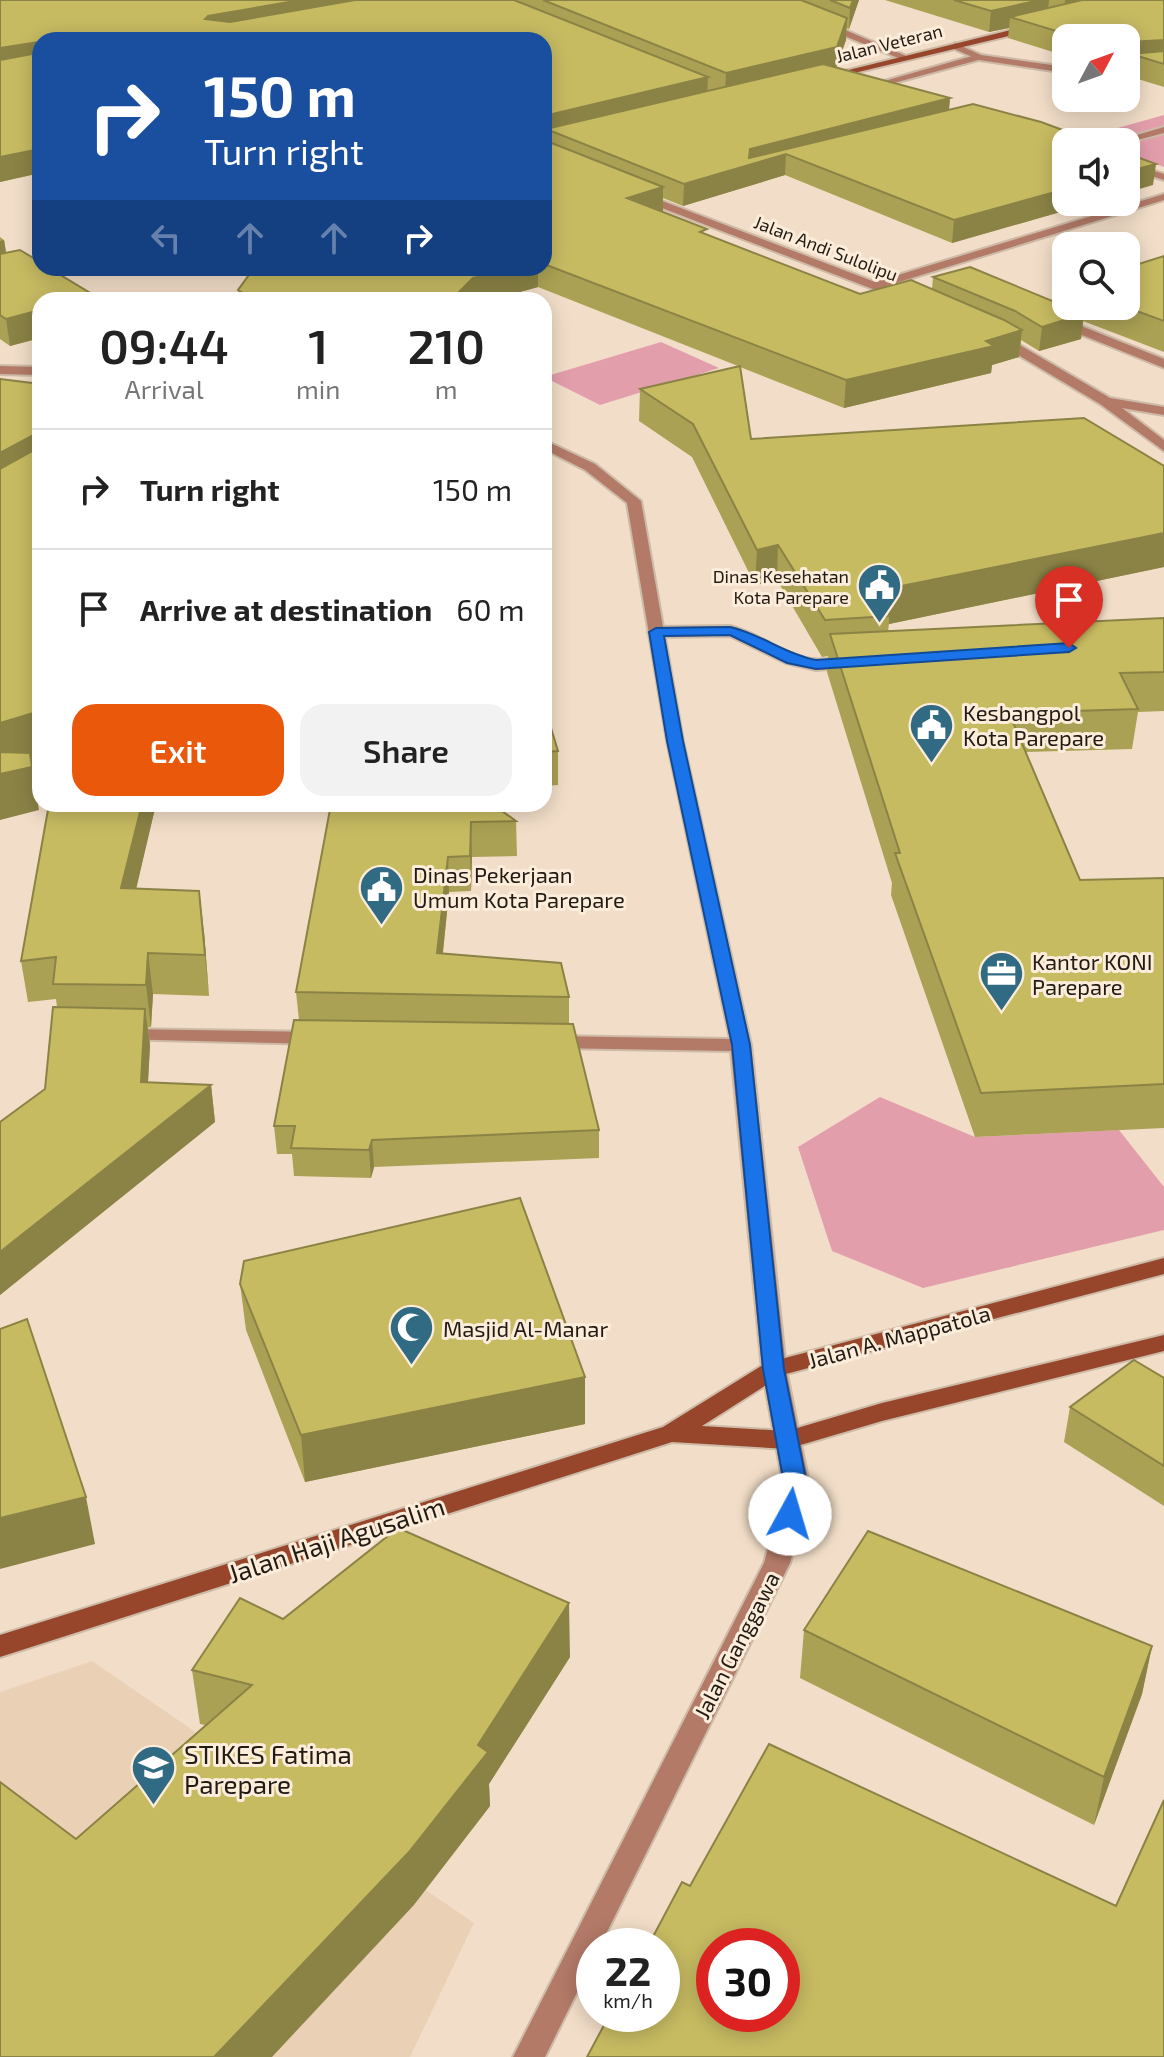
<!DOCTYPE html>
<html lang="en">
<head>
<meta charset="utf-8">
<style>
  :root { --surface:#fff; --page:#f2f2f2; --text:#222; --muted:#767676; --line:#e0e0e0; --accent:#ea580c }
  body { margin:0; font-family:"Exo 2",sans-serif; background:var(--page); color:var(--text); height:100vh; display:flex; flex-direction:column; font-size:30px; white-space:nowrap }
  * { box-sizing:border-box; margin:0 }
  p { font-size:26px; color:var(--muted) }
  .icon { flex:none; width:44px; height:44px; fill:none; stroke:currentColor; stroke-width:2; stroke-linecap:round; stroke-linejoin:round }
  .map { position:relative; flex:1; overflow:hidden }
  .drawer { position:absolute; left:32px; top:292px; width:520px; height:520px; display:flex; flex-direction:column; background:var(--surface); border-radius:24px; box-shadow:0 4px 20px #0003 }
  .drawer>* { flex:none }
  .banner { position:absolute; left:32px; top:32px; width:520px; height:244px; border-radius:24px; box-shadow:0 4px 20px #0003; background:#1a4fa0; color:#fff; overflow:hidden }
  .needle { width:52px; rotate:49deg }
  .buttons { position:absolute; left:1052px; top:24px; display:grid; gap:16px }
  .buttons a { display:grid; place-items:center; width:88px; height:88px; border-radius:16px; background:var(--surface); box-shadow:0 4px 20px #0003; font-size:40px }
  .speed { position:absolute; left:576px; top:1928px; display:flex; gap:16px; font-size:40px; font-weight:700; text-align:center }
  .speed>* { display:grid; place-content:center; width:104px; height:104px; border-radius:50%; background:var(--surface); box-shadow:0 4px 20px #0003; line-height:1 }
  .speed small { font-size:20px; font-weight:400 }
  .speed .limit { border:12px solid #d22; background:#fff; color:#111 }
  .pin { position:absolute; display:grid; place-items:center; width:68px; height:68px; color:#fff; margin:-82px -34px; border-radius:50% 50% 50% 0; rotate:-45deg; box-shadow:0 0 8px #0007 }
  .pin .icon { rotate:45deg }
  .me { position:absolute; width:88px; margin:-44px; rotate:6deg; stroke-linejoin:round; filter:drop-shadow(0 0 6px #0008) }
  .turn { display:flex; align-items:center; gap:28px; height:168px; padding:0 40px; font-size:36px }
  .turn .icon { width:104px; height:104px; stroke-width:2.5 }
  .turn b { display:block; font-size:56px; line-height:68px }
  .lanes { display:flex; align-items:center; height:76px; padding:0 40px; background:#0003; justify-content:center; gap:40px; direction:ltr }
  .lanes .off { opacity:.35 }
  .eta { display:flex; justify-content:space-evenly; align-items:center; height:136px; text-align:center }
  .eta b { font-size:48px; font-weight:600; line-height:56px }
  .primary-button { display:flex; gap:16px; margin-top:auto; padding:16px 40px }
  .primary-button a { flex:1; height:92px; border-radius:24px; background:var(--accent); color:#fff; font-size:32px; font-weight:600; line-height:92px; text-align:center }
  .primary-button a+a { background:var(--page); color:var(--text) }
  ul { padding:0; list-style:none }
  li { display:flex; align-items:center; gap:24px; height:120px; padding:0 40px; border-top:2px solid var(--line) }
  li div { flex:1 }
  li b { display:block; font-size:30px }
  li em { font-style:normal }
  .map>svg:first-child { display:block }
  .built { fill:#ead1b6 }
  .green { fill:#e39eac }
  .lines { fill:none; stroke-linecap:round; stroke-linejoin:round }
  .lane-casing { stroke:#cdbba7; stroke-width:4 }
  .street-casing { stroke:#cdbba7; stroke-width:4 }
  .secondary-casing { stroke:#cdbba7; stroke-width:4 }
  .lane { fill:#b37a68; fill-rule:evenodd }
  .street { fill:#b37a68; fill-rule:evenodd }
  .secondary { fill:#97462c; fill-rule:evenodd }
  .wall { fill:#aba154 }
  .shaded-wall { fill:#8b8345 }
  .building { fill:#c7bb62; stroke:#8b8345; stroke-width:2; fill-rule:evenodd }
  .route { fill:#1a73e8; stroke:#114b97; stroke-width:2 }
  .labels { text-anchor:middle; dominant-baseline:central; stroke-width:6; stroke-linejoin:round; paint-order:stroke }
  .far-street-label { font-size:18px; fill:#221b13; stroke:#fcecda }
  .far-poi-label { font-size:18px; fill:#221b13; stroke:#fcecda; text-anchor:end }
  .poi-label { font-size:22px; fill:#221b13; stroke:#fcecda; text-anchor:start }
  .street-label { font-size:22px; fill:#221b13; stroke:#fcecda }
  .near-street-label { font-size:26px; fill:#221b13; stroke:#fcecda }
  .near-poi-label { font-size:26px; fill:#221b13; stroke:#fcecda; text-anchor:start }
</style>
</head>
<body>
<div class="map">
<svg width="1164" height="2057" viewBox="0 0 1164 2057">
  <rect width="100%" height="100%" fill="#f2dec8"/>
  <!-- built -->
  <path class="built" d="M92 1661 474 1923 410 2057H0V1692Z"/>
  <!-- green -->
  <g class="green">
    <path d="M1164 115V167L1126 153V142H1093L1082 138Z"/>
    <path d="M661 342 719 368 600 405 544 377Z"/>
    <path d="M880 1097 975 1137 1119 1130 1164 1187V1230L923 1288 832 1251 798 1147Z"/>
  </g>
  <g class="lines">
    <defs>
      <g id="lane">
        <path d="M979 54 982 59 872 89 867 86Z"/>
        <path d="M730 626C759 633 783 655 812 659 827 662 849 652 861 662L853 667 816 670 786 663 730 636 656 637 648 632 656 627Z"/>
      </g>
      <g id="street">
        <path d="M818 21H824L911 58 903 60 818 25Z"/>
        <path d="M955 43 981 55 1066 67V73L979 60 952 48Z"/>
        <path d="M1164 127V133L1126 143 1113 142Z"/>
        <path d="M1126 162 1164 174V180L1126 168Z"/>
        <path d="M636 194H644L875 282 1164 194V200L886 286 913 296V302L909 303 636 198Z"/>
        <path d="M1066 296V304L1051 311V314L1164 359V368L1042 319 1040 306Z"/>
        <path d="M993 334H1001L1110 398 1164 407V415L1122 408 1164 440V451L1100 404 993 340Z"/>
        <path d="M0 366 40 367V375L0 374Z"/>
        <path d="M544 440 595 464 641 501 683 741 751 1045 786 1369 810 1489 790 1563 600 1946H594V1958L545 2057H513L764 1563 784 1489 762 1369 731 1051 553 1048 543 1042 553 1036 730 1039 667 741 627 503 585 470 544 449Z"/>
        <path d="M125 1029 317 1032 327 1038 317 1044 118 1039 115 1035Z"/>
      </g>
      <g id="secondary">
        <path d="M1035 24 1038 29 825 80 820 77Z"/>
        <path d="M1164 1258V1274L782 1375 702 1426 787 1431 882 1403 1164 1335V1351L882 1421 787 1449 672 1442 0 1657V1635L663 1427 766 1363Z"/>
      </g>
    </defs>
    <!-- lane casing -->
    <use href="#lane" class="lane-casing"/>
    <!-- street casing -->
    <use href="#street" class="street-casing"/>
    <!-- secondary casing -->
    <use href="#secondary" class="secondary-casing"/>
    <!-- lane -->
    <use href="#lane" class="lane"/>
    <!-- street -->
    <use href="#street" class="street"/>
    <!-- secondary -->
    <use href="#secondary" class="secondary"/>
  </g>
  <!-- wall -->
  <g class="wall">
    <path d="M0 0H859L849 29 846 28V40L836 67 950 98 949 110 1066 202H1095L952 243 785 175 683 206 663 198V212L706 234 860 294 932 289 933 277 1067 307V306H1126L1164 256V352L1083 321 1081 339 1039 351 1021 340 1019 357 992 365 991 373 844 408 740 367 751 439 1164 466V567L889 624 888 631 1164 618V711L1138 712 1132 749 1026 752 1080 880 1164 878V1128L975 1137 891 895 892 883 827 672 828 656 822 657 777 580 755 585 692 457 639 421 640 389 738 366 538 287 490 300H239L238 290 254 268H544V140L546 141V139L40 40V173L0 182Z"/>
    <path d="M885 0H1164V87L1128 76 1130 64H1126V38H1066V56L1008 38 1009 28 989 32Z"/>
    <path d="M0 237 4 240 6 252 95 296V300H40V338L10 346 0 339Z"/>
    <path d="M544 705 558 751V785L544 786Z"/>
    <path d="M49 804H156L136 888 204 932 209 996 153 994 151 1027H148L150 1045 148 1082 211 1085 215 1122 0 1295V1122L45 1089 57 1007 56 999 28 1002 21 961Z"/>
    <path d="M331 804 516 821 517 856 472 857 471 891 449 892 443 953 569 997V1024L599 1130V1158L374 1167 371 1178 294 1176 292 1154H277L274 1126 299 1020 296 992Z"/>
    <path d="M240 1284 585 1377V1424L305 1482 246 1330Z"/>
    <path d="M1164 1378V1506L1064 1442 1070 1407Z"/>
    <path d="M283 1619 570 1657 489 1784 490 1806 413 1906 76 1839 205 1725 200 1724 192 1670Z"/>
    <path d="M804 1630 1152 1646 1142 1694 1094 1825 800 1678Z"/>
  </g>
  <!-- shaded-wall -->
  <g class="shaded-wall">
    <path d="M300 0H418L209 37 205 19 208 16Z"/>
    <path d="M853 0H859L849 29 850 8Z"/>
    <path d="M1040 0H1049L1047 18 1010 17 1009 28 989 32 991 11Z"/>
    <path d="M1065 0H1124L1064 14Z"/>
    <path d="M847 18 846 40 836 69 725 95 726 73Z"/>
    <path d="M1164 40V61L1131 54 1130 64H1126L1129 42Z"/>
    <path d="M39 42 40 64 0 70V48Z"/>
    <path d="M708 77 707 100 546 129V139L544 140V116Z"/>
    <path d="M950 98 948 119 786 154 785 175 683 206 684 184 750 149Z"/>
    <path d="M40 149V173L0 182V157Z"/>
    <path d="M1156 164 1153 185 1126 193V172Z"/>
    <path d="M663 187V212L627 198Z"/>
    <path d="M1066 189V202H1095L952 243 954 220Z"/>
    <path d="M4 240 8 265 0 267V241Z"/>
    <path d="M512 268H538V287L490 300H451L473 278Z"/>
    <path d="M40 310V338L10 346 6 319Z"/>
    <path d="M1084 314 1081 339 1039 351 1042 327Z"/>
    <path d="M1022 330 1019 357 992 365 991 373 844 408 846 380Z"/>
    <path d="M35 434 40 468 0 495V453Z"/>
    <path d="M1164 533V567L889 624V616L886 589Z"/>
    <path d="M778 545 777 580 755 585 757 550Z"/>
    <path d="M40 711V756L31 759 39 810 0 820V723Z"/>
    <path d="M142 804H156L127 928 121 888Z"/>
    <path d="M471 822 472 857 471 891 470 856Z"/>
    <path d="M448 857 449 892 439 989 437 953Z"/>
    <path d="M199 891 204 932 209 996 205 955Z"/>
    <path d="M148 953 153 994 151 1027 146 985Z"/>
    <path d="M145 1009 150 1045 146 1118 141 1082Z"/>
    <path d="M211 1085 215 1122 0 1295V1252Z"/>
    <path d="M372 1140 374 1167 371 1178 369 1150Z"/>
    <path d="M585 1377V1424L305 1482 301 1435Z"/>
    <path d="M86 1497 95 1544 0 1569V1518Z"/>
    <path d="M569 1603 570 1657 489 1784 490 1806 413 1906 272 2057H214L478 1745Z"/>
    <path d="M1152 1646 1142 1694 1094 1825 1104 1777Z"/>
  </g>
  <!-- building -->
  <g class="building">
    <path d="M0 0H300L208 16 205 19 230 22 355 0H514L708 77 544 116V40H40V149L0 157V60L38 53 39 42 0 48Z"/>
    <path d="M543 0H801L847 18 837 47 726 73Z"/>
    <path d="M830 0H853L850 8Z"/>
    <path d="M954 0H1040L991 11Z"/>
    <path d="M1082 0H1164V40L1129 42 1126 52V38H1079L1010 17Z"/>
    <path d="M1164 51V64L1131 54Z"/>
    <path d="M823 64 950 98 750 149 749 158 973 104 1041 122 1095 142H1066V189L954 220 786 154 684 184 546 129Z"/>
    <path d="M544 140 663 187 627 198 707 229 700 232 860 294 911 280 1004 320 1022 330 986 341 994 346 846 380 544 264Z"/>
    <path d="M1126 153 1156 164 1126 172Z"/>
    <path d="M20 250 40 262V268H49L95 296 81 300H40V310L6 319 0 315V254Z"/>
    <path d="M1164 256V321L1123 306H1126V268Z"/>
    <path d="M970 267 1084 314 1042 327 1015 311 933 277Z"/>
    <path d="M254 268H512L473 278 451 300H255L238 290Z"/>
    <path d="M740 366 751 439 1084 418 1164 466V533L886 589 889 616 825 620 778 545 757 550 693 424 640 389Z"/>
    <path d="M0 379 40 384V711L0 723V469L36 449 35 434 0 453Z"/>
    <path d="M1164 618V672L1120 673 1138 709 1009 713 1080 880 1164 878V1084L981 1093 895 853H900L830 634Z"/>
    <path d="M544 705 558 751 544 752Z"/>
    <path d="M0 752 30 753 32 767 0 774Z"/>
    <path d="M49 804H142L121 888 199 891 205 955 148 953 146 985 53 984 56 957 21 961Z"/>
    <path d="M331 804H492L516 821 471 822 470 856 448 857 437 953 561 963 569 997 296 992Z"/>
    <path d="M53 1007 145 1009 141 1082 211 1085 0 1252V1122L45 1089Z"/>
    <path d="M294 1020 573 1024 599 1130 372 1140 369 1150 291 1148 295 1126H274Z"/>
    <path d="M520 1198 585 1377 301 1435 240 1284 244 1261Z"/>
    <path d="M27 1319 86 1497 0 1518V1329Z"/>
    <path d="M1134 1360 1164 1378V1466L1070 1407Z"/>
    <path d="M398 1528 569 1603 478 1745 488 1752 409 1852 214 2057H0V1782L76 1839 252 1685 192 1670 240 1598 283 1619Z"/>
    <path d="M868 1531 1152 1646 1104 1777 804 1630Z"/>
    <path d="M769 1744 1116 1906 1164 1800V2057H587L610 2014H662V1946H648L682 1882 690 1886ZM714 1946H782V2014H714Z"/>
  </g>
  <!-- route -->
  <path class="route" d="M730 627C761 634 785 654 816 660L1069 643 1076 648 1069 652 816 669 787 663 730 635 664 636 683 741 750 1045 784 1369 808 1489 798 1520 790 1523 782 1520 779 1514 785 1489 763 1369 732 1045 667 741 649 632 656 628Z"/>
  <!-- icons -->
  <defs>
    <symbol id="civic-pin" viewBox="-11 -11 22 30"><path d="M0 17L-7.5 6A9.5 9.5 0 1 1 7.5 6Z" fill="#306a83" stroke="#fcecda"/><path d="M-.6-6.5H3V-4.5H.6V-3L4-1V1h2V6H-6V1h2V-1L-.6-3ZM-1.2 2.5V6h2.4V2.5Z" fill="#fff"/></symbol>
    <symbol id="office-pin" viewBox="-11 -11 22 30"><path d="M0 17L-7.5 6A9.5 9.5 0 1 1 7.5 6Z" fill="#306a83" stroke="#fcecda"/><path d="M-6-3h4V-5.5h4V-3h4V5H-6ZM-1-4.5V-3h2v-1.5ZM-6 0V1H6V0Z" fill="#fff"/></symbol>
    <symbol id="mosque-pin" viewBox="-11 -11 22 30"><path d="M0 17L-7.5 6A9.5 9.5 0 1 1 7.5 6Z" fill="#306a83" stroke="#fcecda"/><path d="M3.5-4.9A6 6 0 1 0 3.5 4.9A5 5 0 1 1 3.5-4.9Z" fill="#fff"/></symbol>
    <symbol id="university-pin" viewBox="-11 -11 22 30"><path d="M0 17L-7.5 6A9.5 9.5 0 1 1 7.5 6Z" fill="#306a83" stroke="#fcecda"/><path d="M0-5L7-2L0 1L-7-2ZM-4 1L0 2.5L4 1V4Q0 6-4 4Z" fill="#fff"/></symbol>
  </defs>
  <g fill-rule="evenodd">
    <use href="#civic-pin" x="854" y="560" width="51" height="69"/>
    <use href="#civic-pin" x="906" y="700" width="51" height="69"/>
    <use href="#civic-pin" x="356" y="862" width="51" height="69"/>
    <use href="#office-pin" x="976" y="948" width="51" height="69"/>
    <use href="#mosque-pin" x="386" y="1302" width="51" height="69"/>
    <use href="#university-pin" x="128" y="1742" width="51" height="69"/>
  </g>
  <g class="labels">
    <!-- far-street labels -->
    <g class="far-street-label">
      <text transform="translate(889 43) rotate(-14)">Jalan Veteran</text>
      <text transform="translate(826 248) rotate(21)">Jalan Andi Sulolipu</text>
    </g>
    <!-- far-poi labels -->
    <g class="far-poi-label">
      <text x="849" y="576">Dinas Kesehatan<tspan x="849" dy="21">Kota Parepare</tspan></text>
    </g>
    <!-- poi labels -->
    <g class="poi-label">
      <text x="963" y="712">Kesbangpol<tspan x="963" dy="25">Kota Parepare</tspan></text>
      <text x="413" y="874">Dinas Pekerjaan<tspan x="413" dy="25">Umum Kota Parepare</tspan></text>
      <text x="1032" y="961">Kantor KONI<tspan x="1032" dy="25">Parepare</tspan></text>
      <text x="443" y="1328">Masjid Al-Manar</text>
    </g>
    <!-- street labels -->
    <g class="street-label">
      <text transform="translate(899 1336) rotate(-15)">Jalan A. Mappatola</text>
      <text transform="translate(736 1645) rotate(-63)">Jalan Ganggawa</text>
    </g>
    <!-- near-street labels -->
    <g class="near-street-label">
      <text transform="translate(336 1539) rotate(-18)">Jalan Haji Agusalim</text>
    </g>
    <!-- near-poi labels -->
    <g class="near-poi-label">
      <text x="184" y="1753">STIKES Fatima<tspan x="184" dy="30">Parepare</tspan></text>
    </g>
  </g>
</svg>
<div class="buttons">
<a><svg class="needle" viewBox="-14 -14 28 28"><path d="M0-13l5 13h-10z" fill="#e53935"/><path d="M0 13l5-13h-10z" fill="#767676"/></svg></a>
<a><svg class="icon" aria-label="sound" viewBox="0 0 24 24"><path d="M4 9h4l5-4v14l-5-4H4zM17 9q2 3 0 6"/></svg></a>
<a><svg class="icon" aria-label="search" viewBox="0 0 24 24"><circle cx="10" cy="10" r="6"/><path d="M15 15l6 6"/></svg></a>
</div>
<div class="speed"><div>22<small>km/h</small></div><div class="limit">30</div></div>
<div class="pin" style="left:1069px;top:648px;background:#d93025"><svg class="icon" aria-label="arrive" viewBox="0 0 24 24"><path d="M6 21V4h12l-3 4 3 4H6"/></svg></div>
<svg class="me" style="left:790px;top:1514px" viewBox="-20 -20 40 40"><circle r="19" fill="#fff"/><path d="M0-13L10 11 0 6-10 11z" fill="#1a73e8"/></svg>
<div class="banner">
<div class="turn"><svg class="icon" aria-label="right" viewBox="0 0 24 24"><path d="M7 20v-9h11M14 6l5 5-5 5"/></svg><div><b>150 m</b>Turn right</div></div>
<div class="lanes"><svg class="icon off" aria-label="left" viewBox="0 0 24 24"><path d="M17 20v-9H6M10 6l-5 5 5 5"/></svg><svg class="icon off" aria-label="ahead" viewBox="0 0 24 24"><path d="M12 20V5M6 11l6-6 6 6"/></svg><svg class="icon off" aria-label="ahead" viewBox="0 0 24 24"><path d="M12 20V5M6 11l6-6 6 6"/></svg><svg class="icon" aria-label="right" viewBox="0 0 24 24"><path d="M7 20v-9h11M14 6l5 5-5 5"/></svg></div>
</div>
<section class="drawer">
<div class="eta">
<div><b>09:44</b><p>Arrival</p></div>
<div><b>1</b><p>min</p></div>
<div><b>210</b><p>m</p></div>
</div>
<ul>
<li><svg class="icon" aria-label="right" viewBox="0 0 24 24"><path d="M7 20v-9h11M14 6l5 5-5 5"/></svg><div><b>Turn right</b></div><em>150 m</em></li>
<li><svg class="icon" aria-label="arrive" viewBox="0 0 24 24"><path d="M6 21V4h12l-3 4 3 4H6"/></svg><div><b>Arrive at destination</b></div><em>60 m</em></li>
</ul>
<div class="primary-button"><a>Exit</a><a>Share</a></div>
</section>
</div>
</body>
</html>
